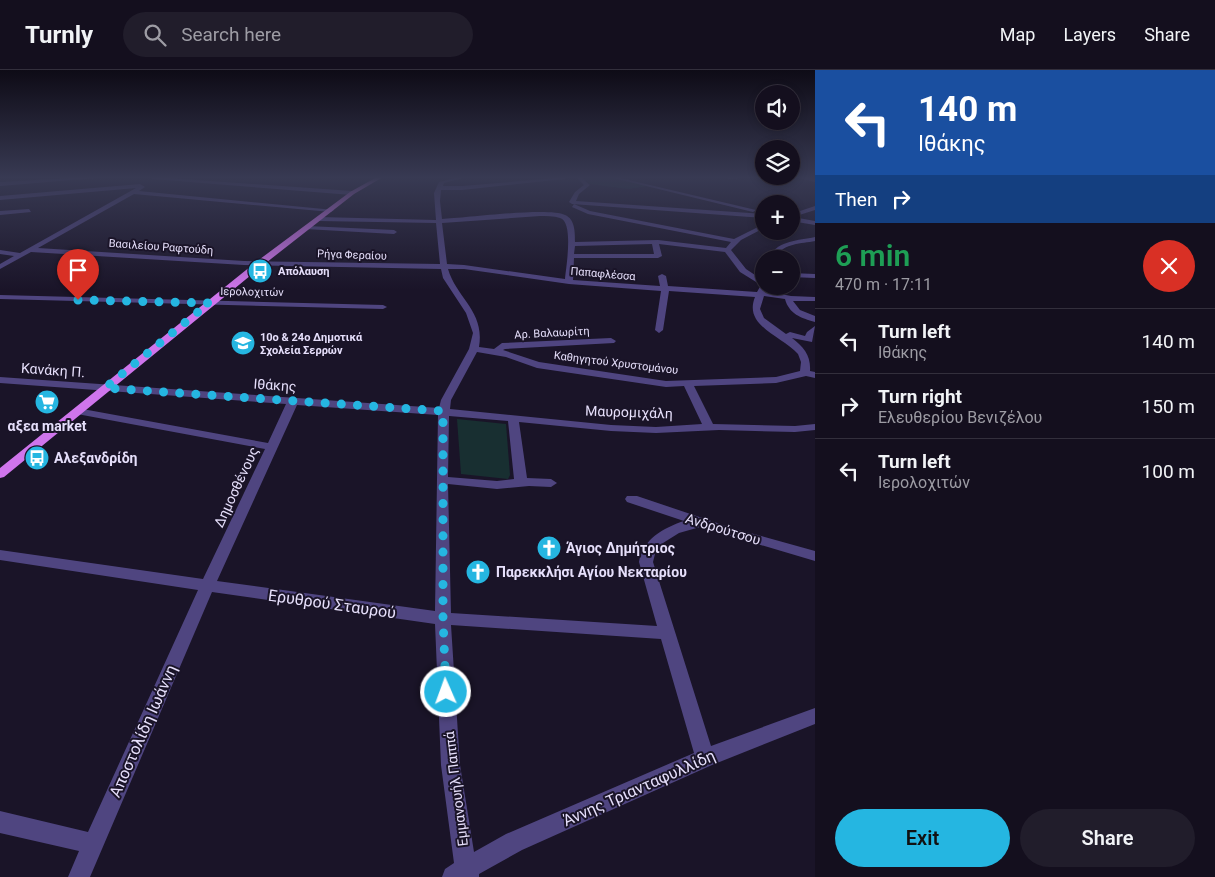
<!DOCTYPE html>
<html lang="en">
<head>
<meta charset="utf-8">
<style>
  :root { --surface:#140f1e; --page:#211d2b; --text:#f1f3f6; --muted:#9d9ca4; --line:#332f3c; --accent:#25b6e1 }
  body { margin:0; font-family:Roboto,sans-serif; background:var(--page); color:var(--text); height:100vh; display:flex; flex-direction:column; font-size:19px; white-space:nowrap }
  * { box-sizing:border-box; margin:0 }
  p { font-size:16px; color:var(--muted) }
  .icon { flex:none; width:28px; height:28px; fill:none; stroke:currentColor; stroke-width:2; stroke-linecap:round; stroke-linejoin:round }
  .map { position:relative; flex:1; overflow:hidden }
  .sheet { display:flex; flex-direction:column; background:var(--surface); width:400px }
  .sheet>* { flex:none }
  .banner { background:#1a4fa0; color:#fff; overflow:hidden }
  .fabs { position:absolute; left:755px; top:15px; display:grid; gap:10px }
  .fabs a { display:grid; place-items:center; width:45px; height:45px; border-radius:50%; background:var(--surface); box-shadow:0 2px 8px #0003,0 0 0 1px var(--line); font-size:25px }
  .pin { position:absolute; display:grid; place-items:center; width:42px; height:42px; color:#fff; margin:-51px -21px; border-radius:50% 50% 50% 0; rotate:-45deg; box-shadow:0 0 5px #0007 }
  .pin .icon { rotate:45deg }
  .me { position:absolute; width:55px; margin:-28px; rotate:358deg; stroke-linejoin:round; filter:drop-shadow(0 0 4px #0008) }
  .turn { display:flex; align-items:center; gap:18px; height:105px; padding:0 20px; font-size:22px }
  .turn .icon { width:65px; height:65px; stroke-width:2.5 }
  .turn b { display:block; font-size:35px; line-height:42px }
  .then { display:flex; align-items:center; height:48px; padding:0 20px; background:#0003; gap:10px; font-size:19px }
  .round { display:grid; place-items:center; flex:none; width:52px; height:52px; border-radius:26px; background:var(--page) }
  .head { display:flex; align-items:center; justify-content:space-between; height:85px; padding:0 20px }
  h1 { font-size:30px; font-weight:600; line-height:38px; color:#1e9e55 }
  .cta { display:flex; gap:10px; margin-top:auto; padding:10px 20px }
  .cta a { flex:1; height:58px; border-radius:30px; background:var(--accent); color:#111; font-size:20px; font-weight:600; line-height:58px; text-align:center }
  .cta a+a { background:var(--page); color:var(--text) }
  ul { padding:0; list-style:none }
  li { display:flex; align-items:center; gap:15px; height:65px; padding:0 20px; border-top:1px solid var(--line) }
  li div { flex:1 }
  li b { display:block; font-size:19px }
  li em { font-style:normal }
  header { display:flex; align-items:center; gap:30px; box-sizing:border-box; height:70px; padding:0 25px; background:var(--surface); border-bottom:1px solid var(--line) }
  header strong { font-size:24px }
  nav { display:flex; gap:28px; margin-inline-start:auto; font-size:18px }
  .search { width:350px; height:45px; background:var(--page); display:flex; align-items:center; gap:12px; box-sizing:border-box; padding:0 18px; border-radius:28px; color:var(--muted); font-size:19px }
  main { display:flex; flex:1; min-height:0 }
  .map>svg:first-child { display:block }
  .green { fill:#182f31 }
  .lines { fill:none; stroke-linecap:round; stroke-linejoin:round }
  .minor { fill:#4f4580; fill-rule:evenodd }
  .major { fill:#cf75ec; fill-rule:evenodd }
  .route { stroke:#25b6e1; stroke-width:9; stroke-dasharray:0 16.2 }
  .labels { text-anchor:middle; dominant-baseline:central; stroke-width:4; stroke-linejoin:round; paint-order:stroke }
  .far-street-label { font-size:11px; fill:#e6dffb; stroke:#1a1428 }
  .far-poi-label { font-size:11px; font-weight:bold; fill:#e6dffb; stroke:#1a1428; text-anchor:start }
  .street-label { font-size:14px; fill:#e6dffb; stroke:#1a1428 }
  .poi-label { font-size:14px; font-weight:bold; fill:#e6dffb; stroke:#1a1428; text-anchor:start }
  .near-street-label { font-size:16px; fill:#e6dffb; stroke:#1a1428 }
</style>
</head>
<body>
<header>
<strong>Turnly</strong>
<div class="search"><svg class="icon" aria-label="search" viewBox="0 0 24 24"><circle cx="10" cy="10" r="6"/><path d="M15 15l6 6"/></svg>Search here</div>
<nav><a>Map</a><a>Layers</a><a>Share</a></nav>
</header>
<main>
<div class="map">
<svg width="815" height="807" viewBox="0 0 815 807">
  <rect width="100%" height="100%" fill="#1a1428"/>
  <!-- green -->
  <g class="green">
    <path d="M587 107H609L649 116 628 119 590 114 585 110Z"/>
    <path d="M457 349 506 354 510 405 508 409 461 404Z"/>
  </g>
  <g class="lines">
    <!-- minor -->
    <g class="minor">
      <path d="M89 107H108L0 116V112Z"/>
      <path d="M155 107 352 121 355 123 352 125 152 109V107Z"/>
      <path d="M459 107H467L444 113 443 116H462L567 107 565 109 462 120H441L440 131 442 149C465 148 548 137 565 145 575 149 575 162 575 172L658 170 726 178 731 172 588 144 572 137 574 134 590 141 734 169 764 154V158L741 170 731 180 746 199 764 211V216H768L765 221 791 226 815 227V231H793L800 240 815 246V252C801 248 789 244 785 229L764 226 760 239 764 248 786 264 790 262 805 266 807 262 815 256 812 272 792 268C804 277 811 286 810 301L815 302V308L806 306 776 313 694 316 713 354 795 356 815 354V360L795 362 719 360 656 363 611 361 519 352 527 408 551 409 557 413 551 417 529 416 497 419 448 414 451 543 657 556 639 492C643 469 663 458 684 451L627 432 625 429 627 426H637L732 458 815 481V491L700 457 679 463 663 473 655 484 653 492 711 676 815 638V654L712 695 522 780 479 804V807H442L445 799 454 793 441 695 435 554 212 522 90 807H68L79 781 0 763V741L88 762 198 520 0 490V480L203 509 265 379 77 344 72 341 77 338 268 373 286 334 0 313V307L439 338 441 330 469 279 473 263 466 243 443 208 441 199 244 195 31 182 0 199V194L14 186 0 184V180L20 183 136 118 0 130V126L140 114 145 117 139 121 334 140 331 142 134 124 38 178 244 191 440 194 436 153 319 151 316 149 319 147 436 150 434 123 439 112ZM540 146C546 146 554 146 560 148 574 152 566 197 565 209L464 195 447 194 442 153ZM652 174 654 184H574L575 176ZM659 174 725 182 740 202 761 215 757 222 668 216 666 206 662 204 658 206 660 216 573 210 574 188H658L662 186ZM448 199H464L569 214 661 221 655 260 659 263 663 260 669 221 755 227C743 256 782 266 798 284L801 292 800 301 776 307 666 311 539 292 503 280 505 279 614 273 616 271 611 268 502 273 494 279 479 277C485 241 457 229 448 199ZM477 282 506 287 537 298 666 317 684 316 702 354 656 357 611 355 450 339 451 330ZM297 335 438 345 435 541 217 511ZM449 346 508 351 514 409 497 411 448 407ZM451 555 661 569 694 683 506 764 474 782 460 695Z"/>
      <path d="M576 107H581L590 115 579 124 576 131 764 144V148L572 134 569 132 575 122 584 115Z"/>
      <path d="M609 107H616L756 140 753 142Z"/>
      <path d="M730 107H752L728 109Z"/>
      <path d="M795 107 815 108V112Z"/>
      <path d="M815 136V140L793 147 815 151V155L791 151V144Z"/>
      <path d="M29 139 31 142 0 145V141Z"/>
      <path d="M307 156 394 160 397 162 394 164 305 159 304 158Z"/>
      <path d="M815 167V171C800 174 782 173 775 189H768C777 170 797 171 815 167Z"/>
      <path d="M791 203 815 204V208L791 207Z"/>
      <path d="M0 225 383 235 387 237 383 239 0 229Z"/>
    </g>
    <!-- major -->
    <path class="major" d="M377 107H383L354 124 262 196 4 407 0 408V398L256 192 350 122Z"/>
  </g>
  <!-- sky -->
  <linearGradient id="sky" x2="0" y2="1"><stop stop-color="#0e0b16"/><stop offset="0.49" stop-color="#383a53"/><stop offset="1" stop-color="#383a53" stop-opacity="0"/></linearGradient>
  <rect width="815" height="220" fill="url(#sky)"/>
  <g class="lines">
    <!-- route -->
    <path class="route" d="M78 230 209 233 105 318 443 341V548L446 622"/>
  </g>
  <!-- icons -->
  <defs>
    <symbol id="bus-disc" viewBox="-11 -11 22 22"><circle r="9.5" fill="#25b6e1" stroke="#1a1428"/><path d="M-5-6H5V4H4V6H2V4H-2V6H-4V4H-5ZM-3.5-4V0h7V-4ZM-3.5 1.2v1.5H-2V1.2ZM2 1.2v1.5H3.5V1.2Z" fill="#fff"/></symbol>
    <symbol id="school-disc" viewBox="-11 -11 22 22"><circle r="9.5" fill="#25b6e1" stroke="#1a1428"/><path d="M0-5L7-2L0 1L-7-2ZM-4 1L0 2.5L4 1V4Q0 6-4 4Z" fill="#fff"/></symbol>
    <symbol id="supermarket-disc" viewBox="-11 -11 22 22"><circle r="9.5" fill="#25b6e1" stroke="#1a1428"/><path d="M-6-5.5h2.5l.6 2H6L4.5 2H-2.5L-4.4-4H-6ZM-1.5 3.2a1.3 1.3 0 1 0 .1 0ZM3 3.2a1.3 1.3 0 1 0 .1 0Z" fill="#fff"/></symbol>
    <symbol id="church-disc" viewBox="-11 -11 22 22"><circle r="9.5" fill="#25b6e1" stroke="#1a1428"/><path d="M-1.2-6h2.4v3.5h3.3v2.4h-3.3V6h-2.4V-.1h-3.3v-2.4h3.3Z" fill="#fff"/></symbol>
  </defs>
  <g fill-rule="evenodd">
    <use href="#bus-disc" x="246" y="187" width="28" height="28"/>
    <use href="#school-disc" x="229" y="259" width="28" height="28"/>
    <use href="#supermarket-disc" x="33" y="318" width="28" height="28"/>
    <use href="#bus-disc" x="23" y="374" width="28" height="28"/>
    <use href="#church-disc" x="535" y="464" width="28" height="28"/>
    <use href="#church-disc" x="464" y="488" width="28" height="28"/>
  </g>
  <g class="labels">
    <!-- far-street labels -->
    <g class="far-street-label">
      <text transform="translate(161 177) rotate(4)">Βασιλείου Ραφτούδη</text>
      <text transform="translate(352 185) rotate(2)">Ρήγα Φεραίου</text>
      <text transform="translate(603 204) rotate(5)">Παπαφλέσσα</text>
      <text transform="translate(252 222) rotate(1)">Ιερολοχιτών</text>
      <text transform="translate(552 263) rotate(-3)">Αρ. Βαλαωρίτη</text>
      <text transform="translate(616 293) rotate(7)">Καθηγητού Χρυστομάνου</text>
    </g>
    <!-- far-poi labels -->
    <g class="far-poi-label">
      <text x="278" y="201">Απόλαυση</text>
      <text x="260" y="267">10ο &amp; 24ο Δημοτικά<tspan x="260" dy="13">Σχολεία Σερρών</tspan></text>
    </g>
    <!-- street labels -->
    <g class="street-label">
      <text transform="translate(53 300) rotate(4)">Κανάκη Π.</text>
      <text transform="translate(275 315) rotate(4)">Ιθάκης</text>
      <text transform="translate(629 342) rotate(2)">Μαυρομιχάλη</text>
      <text transform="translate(236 417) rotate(-65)">Δημοσθένους</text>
      <text transform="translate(723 459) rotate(17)">Ανδρούτσου</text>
      <text transform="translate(456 719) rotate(-97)">Εμμανουήλ Παππά</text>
    </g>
    <!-- poi labels -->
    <g class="poi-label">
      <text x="47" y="356" text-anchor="middle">αξεα market</text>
      <text x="54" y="388">Αλεξανδρίδη</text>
      <text x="566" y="478">Άγιος Δημήτριος</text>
      <text x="496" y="502">Παρεκκλήσι Αγίου Νεκταρίου</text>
    </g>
    <!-- near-street labels -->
    <g class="near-street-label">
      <text transform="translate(332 534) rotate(8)">Ερυθρού Σταυρού</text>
      <text transform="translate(143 661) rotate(-66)">Αποστολίδη Ιωάννη</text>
      <text transform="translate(639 718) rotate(-24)">Άννης Τριανταφυλλίδη</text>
    </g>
  </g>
</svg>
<div class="fabs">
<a><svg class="icon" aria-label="sound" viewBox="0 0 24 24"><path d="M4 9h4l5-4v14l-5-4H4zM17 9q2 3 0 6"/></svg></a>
<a><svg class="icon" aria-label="layers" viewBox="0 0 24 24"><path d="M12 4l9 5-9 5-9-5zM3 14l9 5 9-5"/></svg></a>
<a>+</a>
<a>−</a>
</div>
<div class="pin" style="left:78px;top:230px;background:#d93025"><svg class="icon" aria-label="arrive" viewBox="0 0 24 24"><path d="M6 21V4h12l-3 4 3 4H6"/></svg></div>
<svg class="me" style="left:446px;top:622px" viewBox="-20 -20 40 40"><circle r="17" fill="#25b6e1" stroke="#fff" stroke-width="3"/><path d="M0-11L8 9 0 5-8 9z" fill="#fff"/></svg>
</div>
<section class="sheet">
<div class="banner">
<div class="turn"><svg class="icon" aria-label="left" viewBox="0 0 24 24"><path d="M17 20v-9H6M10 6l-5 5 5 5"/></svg><div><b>140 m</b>Ιθάκης</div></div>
<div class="then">Then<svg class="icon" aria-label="right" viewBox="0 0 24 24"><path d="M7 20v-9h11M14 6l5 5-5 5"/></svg></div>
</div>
<div class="head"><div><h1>6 min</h1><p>470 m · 17:11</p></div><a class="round" style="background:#d93025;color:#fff"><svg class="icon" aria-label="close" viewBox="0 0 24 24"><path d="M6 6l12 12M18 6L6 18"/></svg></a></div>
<ul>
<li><svg class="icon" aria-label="left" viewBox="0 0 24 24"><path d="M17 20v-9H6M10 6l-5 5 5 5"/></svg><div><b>Turn left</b><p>Ιθάκης</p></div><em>140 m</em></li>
<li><svg class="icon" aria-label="right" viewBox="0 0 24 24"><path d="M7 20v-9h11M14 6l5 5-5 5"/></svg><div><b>Turn right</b><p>Ελευθερίου Βενιζέλου</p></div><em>150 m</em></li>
<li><svg class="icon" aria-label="left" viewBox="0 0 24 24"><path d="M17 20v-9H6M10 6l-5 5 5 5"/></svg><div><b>Turn left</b><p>Ιερολοχιτών</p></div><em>100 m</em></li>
</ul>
<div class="cta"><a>Exit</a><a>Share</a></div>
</section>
</main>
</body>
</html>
